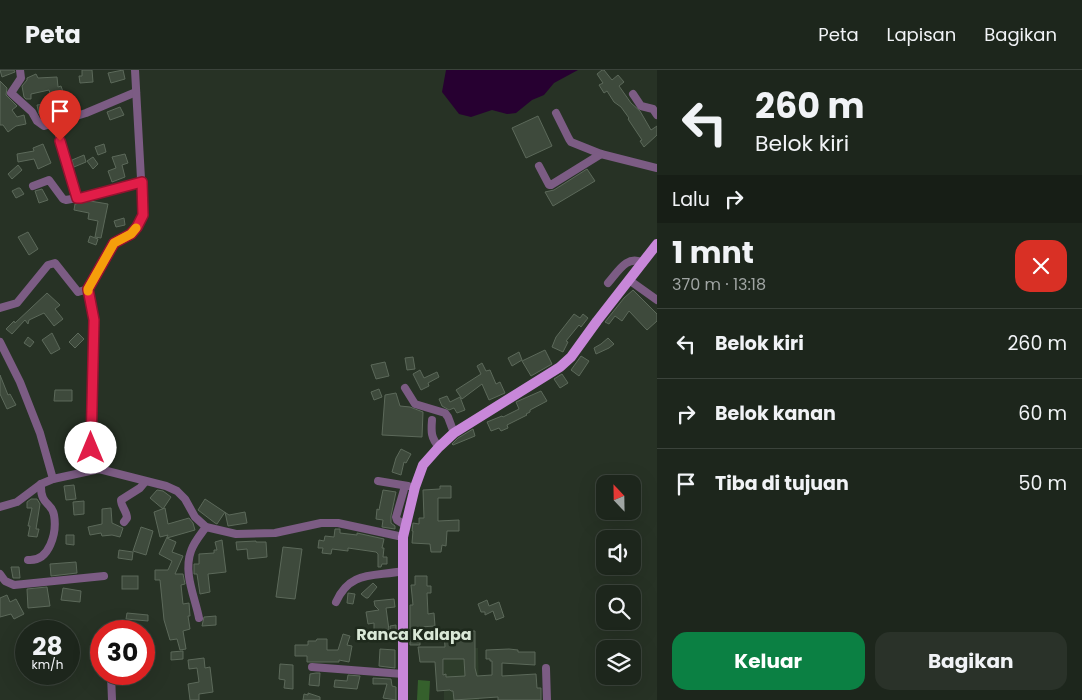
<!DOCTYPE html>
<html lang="id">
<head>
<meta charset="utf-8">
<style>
  :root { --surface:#1d261c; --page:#2a3229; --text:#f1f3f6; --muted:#a0a5a3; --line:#3b433b; --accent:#0b8043 }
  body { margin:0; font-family:Poppins,sans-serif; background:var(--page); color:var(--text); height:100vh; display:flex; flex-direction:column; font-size:19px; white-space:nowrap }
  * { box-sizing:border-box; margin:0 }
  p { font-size:16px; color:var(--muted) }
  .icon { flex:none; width:28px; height:28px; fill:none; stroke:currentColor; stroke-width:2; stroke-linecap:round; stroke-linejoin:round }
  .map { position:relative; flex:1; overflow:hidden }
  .sheet { display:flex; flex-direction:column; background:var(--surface); width:425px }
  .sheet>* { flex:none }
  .banner { background:#1d261c; color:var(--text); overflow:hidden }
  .needle { width:32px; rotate:338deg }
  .buttons { position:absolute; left:596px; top:405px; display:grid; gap:10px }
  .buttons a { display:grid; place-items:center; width:45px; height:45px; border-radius:10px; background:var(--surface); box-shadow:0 5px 20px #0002,0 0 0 1px var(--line); font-size:25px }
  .speed { position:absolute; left:15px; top:550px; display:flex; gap:10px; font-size:25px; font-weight:700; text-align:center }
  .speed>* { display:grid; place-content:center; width:65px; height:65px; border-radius:50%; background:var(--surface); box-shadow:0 5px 20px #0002,0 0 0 1px var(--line); line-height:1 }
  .speed small { font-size:12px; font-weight:400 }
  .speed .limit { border:8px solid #d22; background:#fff; color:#111 }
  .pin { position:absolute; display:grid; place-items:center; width:42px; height:42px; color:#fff; margin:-51px -21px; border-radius:50% 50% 50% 0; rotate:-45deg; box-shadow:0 0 5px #0007 }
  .pin .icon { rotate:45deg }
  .me { position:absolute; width:55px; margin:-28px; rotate:0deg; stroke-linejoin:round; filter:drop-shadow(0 0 4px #0008) }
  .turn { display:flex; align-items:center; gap:18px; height:105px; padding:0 15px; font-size:22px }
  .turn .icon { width:65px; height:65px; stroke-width:2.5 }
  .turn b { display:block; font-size:35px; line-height:42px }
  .then { display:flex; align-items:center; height:48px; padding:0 15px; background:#0003; gap:10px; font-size:19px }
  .round { display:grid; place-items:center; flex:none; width:52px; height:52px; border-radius:15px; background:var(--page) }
  .headline { display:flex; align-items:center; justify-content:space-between; height:85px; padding:0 15px }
  h1 { font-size:30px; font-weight:700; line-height:38px }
  .primary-button { display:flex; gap:10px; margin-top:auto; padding:10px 15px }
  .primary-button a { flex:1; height:58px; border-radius:15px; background:var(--accent); color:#fff; font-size:20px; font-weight:700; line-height:58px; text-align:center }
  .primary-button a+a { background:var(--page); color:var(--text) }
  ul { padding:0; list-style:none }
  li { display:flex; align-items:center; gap:15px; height:70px; padding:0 15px; border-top:1px solid var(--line) }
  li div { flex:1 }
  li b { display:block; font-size:19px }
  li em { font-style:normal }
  header { display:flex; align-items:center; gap:30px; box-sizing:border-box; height:70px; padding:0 25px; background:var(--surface); border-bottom:1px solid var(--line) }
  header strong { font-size:24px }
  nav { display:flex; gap:28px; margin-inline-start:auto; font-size:18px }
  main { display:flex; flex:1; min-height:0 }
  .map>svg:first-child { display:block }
  .built { fill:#2e3d2b }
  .green { fill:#35602c }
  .water { fill:#270031 }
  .building { fill:#3e4a3c; stroke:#5c695a; fill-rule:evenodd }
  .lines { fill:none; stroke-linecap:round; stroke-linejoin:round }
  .minor { stroke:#7c5c84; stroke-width:8 }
  .major { stroke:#c887d9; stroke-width:10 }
  .route-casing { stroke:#92132f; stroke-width:12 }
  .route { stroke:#e11d48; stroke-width:9 }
  .slow { stroke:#f59e0b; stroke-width:9 }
  .labels { text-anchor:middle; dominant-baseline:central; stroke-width:5; stroke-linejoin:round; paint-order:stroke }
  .quarter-label { font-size:16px; font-weight:bold; fill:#dae8d7; stroke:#1e291c }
</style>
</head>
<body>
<header>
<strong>Peta</strong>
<nav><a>Peta</a><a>Lapisan</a><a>Bagikan</a></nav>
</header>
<main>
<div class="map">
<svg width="657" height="630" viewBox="0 0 657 630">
  <rect width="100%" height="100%" fill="#273225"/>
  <!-- built -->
  <path class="built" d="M444 577 478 578 479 630H444Z"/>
  <!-- green -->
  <path class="green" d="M418 610 430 611 429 630H417Z"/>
  <!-- water -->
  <path class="water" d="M446 0H578L554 13 544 25 532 30 516 43 507 44 492 40 471 47 459 44 442 22Z"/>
  <!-- building -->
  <g class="building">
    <path d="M0 0H14L15 2 2 7Z"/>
    <path d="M82 0H92L93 12 80 13 79 6H82Z"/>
    <path d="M123 0 125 9 111 13 108 3Z"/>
    <path d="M602 0H604L612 10 618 5 624 12 619 16 631 33 640 41 651 60 657 56V65L644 77 640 71 642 70 628 49 629 48 621 37 614 32 607 21 604 23 599 15 603 13 597 4Z"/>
    <path d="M36 4 38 8 57 7 58 17 61 16 70 42 60 45 57 38 47 41V43L39 44 37 35 53 33 49 20 31 24V29H26L24 27 22 16 27 10V8Z"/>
    <path d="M0 11 7 18 6 25 17 36 12 40 17 47 24 45 26 54 16 56 8 62 3 55H0Z"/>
    <path d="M120 37 124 45 110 50 107 42Z"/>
    <path d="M538 46 552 76 526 88 512 58Z"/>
    <path d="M43 74 51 93 38 99 34 89 18 92 17 84 34 81 33 78Z"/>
    <path d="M104 74 106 82 98 85 95 77Z"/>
    <path d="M125 84 128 93 122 95 125 107 112 112 108 101 116 98 112 87Z"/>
    <path d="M84 85 86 92 74 97 72 90Z"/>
    <path d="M93 87 98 94 93 99 87 91Z"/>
    <path d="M18 95 22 100 12 109 8 104Z"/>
    <path d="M587 99 595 111 553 136 545 122 554 120Z"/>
    <path d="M18 118H20L24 124 16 128 12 121Z"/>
    <path d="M42 119 48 130 39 133 35 121Z"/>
    <path d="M90 131 108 134 101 168 95 167 98 151 88 149 89 143 74 140 75 134Z"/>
    <path d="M124 148 125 155 116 157 114 151Z"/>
    <path d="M28 162 38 179 29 185 18 167Z"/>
    <path d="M90 166 98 169 96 175 88 172Z"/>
    <path d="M633 220 657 244V251L647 260 629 241 622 251 615 246 609 254 605 252 624 228Z"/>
    <path d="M47 223 60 235 55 239 63 249 54 256 44 243 29 250 28 254 25 250 12 264 6 259 14 251 15 253Z"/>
    <path d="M574 244 580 248 583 244 588 248 581 257 579 255 566 271 568 272 563 282 552 277 556 267Z"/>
    <path d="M52 263 60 279 51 284 42 270Z"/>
    <path d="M78 263 84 269 75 278 69 272Z"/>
    <path d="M28 267 34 272 30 277 24 273Z"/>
    <path d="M608 268 614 274 609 278 596 284 594 278 601 274Z"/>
    <path d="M545 280 552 294 531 306 522 291Z"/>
    <path d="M519 282 522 290 512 296 508 288Z"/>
    <path d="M581 286 589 291 579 306 571 300Z"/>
    <path d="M413 287 415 299 407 300 405 288Z"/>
    <path d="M385 292 389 306 376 309 371 295Z"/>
    <path d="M482 293 486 301 490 300 496 314 500 312 505 323 489 330 482 314 462 329 456 320 481 304 477 296Z"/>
    <path d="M420 300 424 308 437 302 439 307 428 313 429 316 421 320 413 304Z"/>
    <path d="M562 304 568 313 560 318 554 309Z"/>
    <path d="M0 305 8 325 10 324 16 335 7 339 0 324Z"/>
    <path d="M379 319 382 327 374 330 371 322Z"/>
    <path d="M55 320H72V331H54Z"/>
    <path d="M541 321 547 331 530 340V342L526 344 527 345 507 355 508 358 501 361 499 358 491 361 487 352 502 346 503 347 519 339 516 332Z"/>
    <path d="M396 323 400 336 410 337 423 342 422 367 382 365 385 325Z"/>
    <path d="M447 326 450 332 460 327 465 340 457 343 454 338 449 340 442 336 439 329Z"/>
    <path d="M473 359 475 366 453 375 452 374 458 368Z"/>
    <path d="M401 379 411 384 406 393 404 392 401 405 392 402 396 388Z"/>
    <path d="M74 415 76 429 66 430 64 416Z"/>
    <path d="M440 416H451V428H438V451L459 450V461H447L446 476 442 475 441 482H431L430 474 412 473 413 461H412L413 453 419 454V448H424L423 420 440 419Z"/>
    <path d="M157 420 163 421 171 427 163 439 150 428Z"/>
    <path d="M383 420 396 422 391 446V453L395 456V459L382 457 383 450 376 449 377 439 379 440Z"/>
    <path d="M31 429H37L40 434 36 459H39L37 467 28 466 30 456H28L32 438H27V432Z"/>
    <path d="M205 429 229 445 245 442 247 453 228 456 225 442 217 454 215 453 198 440Z"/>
    <path d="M84 431V444L74 445 73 432Z"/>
    <path d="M111 438 112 453 123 458 120 467 112 465 102 466 101 463 90 465 88 457 102 454V439Z"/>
    <path d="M165 438 168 454 189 448 193 453 195 460 167 468 176 472 172 482 183 486 175 504H183L185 514 181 515 183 534 189 533 190 546H188L190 559 183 561 186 579 180 580 177 569 170 570 164 550 160 510H155V500H168L172 491 159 484 168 465 160 467 154 442Z"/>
    <path d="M141 457 153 461 146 485 133 481Z"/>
    <path d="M335 459H340V463L357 465V463L384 469 382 478H384L383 487H387V494H382L381 497H378V484L376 482 348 478V481L332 479 331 484 322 483 323 478H318L319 470 324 471 325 466 334 467Z"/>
    <path d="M66 465H74V475L66 474Z"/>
    <path d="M222 470 226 502 208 504 210 522 200 524 197 504H194V494H199V484L214 483V480H217L215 472Z"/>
    <path d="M256 471V472H266L267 487 248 489 247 479 237 480 236 472Z"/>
    <path d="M283 477 302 479 295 529 276 527Z"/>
    <path d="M119 480 133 482 132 490 118 488Z"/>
    <path d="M76 492 77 503 51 506 50 494Z"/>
    <path d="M11 497H19L20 508H13Z"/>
    <rect x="122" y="506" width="16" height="13"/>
    <path d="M415 506H427V516H431V523H427L428 544 434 543 435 556 420 557V575H410V535H413L411 515H415Z"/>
    <path d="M373 513 377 517 368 528H366L361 524Z"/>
    <path d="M47 517 50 536 28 538 27 519Z"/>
    <path d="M63 518 81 521 80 532 61 530Z"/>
    <path d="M348 523 355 524 353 534 347 533Z"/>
    <path d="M7 525 10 532 16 529 24 544 14 549 11 544 0 547V528Z"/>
    <path d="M394 529 395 537 386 538 389 560 374 561V553L368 554 366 542 379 540 375 536 374 531Z"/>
    <path d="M487 530 489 536 499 532 504 547 496 550 493 541 485 545V542H481L478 534Z"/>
    <path d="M127 543 148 545V551L126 549Z"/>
    <path d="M216 546V555L202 556 204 547Z"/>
    <path d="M396 555V567L391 568 390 556Z"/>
    <path d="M455 561H475V598L477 606 492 605V591H490V589H486V580L509 579 518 580V582H535V595L502 593V606L536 604 537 618H541V630H498V627L454 630 453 621H451L450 620 437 621 435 592H420L418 577H445L444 563ZM443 589H464L465 606 446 607V604L443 605Z"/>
    <path d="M343 564 350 566 347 575 352 576 349 592 339 590V592H307V586H295V575H308V571H316L317 569H327V580H338Z"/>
    <path d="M380 579 395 580V598L379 596Z"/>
    <path d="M183 581V589L171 590V582Z"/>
    <path d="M204 588 205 598 210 597 213 622 199 624V630H190L188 614 199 612 197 598 189 599 188 590Z"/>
    <path d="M280 594 293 595V619L284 618 285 610 279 609Z"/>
    <path d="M316 603H320L319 616 309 615 310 604Z"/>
    <path d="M348 605 360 606 357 619 334 617 335 610 347 611Z"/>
    <path d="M373 608 391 609 392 616 396 617V630L383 628 387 614H373Z"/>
    <path d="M308 623 320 627V630H303L304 624 308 625Z"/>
  </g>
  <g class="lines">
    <!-- minor -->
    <g class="minor">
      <path d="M20 0 21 8 11 23 32 42 37 51 44 56 86 43 136 22"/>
      <path d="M633 24 641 36 653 39 657 45"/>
      <path d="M556 43 569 69 571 72 601 84 657 98"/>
      <path d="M56 54 77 128H81L142 112"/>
      <path d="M539 96 549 115H551L601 84"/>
      <path d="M33 116 49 110 63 129 66 130 77 128"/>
      <path d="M629 210 657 230"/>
      <path d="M608 213C618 202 627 184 643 193"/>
      <path d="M0 238 17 233 48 195 55 193 78 222 88 219"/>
      <path d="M0 272 20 312 40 363 53 409"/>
      <path d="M405 318 415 334 445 343 448 347 454 363"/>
      <path d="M432 350C431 362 431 368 439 377"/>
      <path d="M99 399 93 389 91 378 94 250 88 219 114 173 135 160 143 145 135 0"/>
      <path d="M378 411 408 416"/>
      <path d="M405 416 396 447 397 450 405 455"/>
      <path d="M0 437 17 432 41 414 53 409 99 399 166 416 177 421 185 429 195 447 206 457 236 464 275 463 321 453H338L403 467"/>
      <path d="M124 452 127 448C127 441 121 437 121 430L140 418 145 412"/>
      <path d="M28 490C50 492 57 462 54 445 52 432 40 436 41 414"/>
      <path d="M0 504 5 511 14 515 104 506"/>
      <path d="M336 532C350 500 374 507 403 501"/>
      <path d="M199 548C195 527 183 503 191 481 194 472 201 464 206 457"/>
      <path d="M312 597 403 604"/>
      <path d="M546 598 547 630"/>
      <path d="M111 604 112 630"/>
    </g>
    <!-- major -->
    <path class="major" d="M403 630V467L415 417 423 395 439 377 454 363 560 297 571 287 597 251 657 174"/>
  </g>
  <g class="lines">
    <defs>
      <path id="route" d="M60 71 77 128H81L142 112 143 145 137 157 131 164 114 173 88 219 94 250 91 378"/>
    </defs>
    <!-- route casing -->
    <use href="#route" class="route-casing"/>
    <!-- route -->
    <use href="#route" class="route"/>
    <!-- slow -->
    <path class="slow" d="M88 221V219L114 173 131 164 136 158"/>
  </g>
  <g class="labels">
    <!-- quarter labels -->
    <g class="quarter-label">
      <text x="414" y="564">Ranca Kalapa</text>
    </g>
  </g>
</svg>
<div class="buttons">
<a><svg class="needle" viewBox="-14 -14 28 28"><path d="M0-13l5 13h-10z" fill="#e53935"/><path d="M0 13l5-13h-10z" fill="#a0a5a3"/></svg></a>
<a><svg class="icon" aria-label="sound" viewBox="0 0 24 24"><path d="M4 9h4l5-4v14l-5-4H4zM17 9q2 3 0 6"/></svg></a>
<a><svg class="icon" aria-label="search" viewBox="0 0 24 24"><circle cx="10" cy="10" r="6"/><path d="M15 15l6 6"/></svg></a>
<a><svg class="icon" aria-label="layers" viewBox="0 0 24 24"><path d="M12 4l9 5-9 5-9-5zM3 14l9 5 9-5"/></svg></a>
</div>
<div class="speed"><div>28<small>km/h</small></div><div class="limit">30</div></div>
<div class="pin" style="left:60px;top:71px;background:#d93025"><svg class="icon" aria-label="arrive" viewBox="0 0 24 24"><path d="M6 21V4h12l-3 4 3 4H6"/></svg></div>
<svg class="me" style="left:91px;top:378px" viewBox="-20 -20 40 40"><circle r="19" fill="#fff"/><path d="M0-13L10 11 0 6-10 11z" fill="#e11d48"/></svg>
</div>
<section class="sheet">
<div class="banner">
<div class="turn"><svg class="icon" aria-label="left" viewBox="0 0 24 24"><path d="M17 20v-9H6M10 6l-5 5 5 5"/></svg><div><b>260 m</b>Belok kiri</div></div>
<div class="then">Lalu<svg class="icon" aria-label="right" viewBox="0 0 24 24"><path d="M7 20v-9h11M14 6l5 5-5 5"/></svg></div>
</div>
<div class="headline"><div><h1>1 mnt</h1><p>370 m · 13:18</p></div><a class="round" style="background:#d93025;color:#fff"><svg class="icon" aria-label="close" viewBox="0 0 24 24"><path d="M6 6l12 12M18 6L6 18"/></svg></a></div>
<ul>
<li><svg class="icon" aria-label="left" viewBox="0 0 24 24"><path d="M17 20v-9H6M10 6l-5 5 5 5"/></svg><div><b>Belok kiri</b></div><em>260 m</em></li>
<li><svg class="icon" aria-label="right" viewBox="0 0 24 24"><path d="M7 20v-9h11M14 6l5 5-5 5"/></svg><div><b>Belok kanan</b></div><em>60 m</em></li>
<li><svg class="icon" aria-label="arrive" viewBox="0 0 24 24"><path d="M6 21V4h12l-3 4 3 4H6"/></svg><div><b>Tiba di tujuan</b></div><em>50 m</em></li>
</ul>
<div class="primary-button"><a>Keluar</a><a>Bagikan</a></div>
</section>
</main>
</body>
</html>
